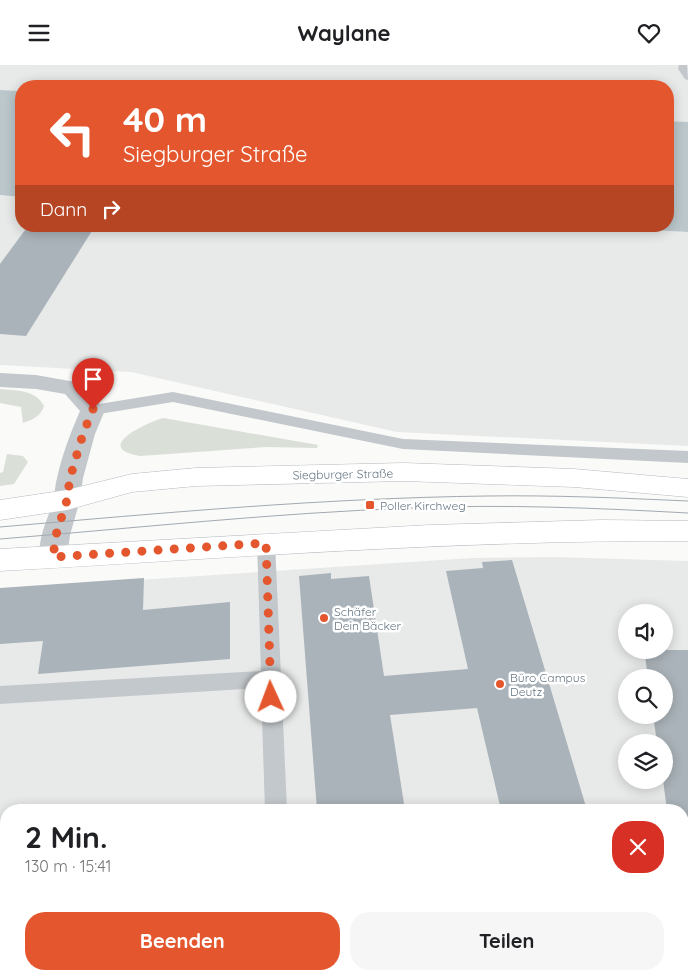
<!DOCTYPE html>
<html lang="de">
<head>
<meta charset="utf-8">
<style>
  :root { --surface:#fff; --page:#f6f6f6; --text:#202124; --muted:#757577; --accent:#e4572e }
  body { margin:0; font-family:Quicksand,sans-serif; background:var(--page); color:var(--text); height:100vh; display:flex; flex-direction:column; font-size:19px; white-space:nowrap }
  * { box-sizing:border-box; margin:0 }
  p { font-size:16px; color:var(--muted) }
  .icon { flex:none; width:28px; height:28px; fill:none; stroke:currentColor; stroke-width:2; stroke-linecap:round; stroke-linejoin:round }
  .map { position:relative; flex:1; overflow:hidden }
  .sheet { position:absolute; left:0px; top:739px; width:689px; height:176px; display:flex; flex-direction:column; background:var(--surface); border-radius:20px 20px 0 0; box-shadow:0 2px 12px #0003 }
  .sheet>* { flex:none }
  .guide { position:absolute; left:15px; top:15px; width:659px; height:152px; border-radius:20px; box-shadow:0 2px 12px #0003; background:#e4572e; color:#fff; overflow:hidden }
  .controls { position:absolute; left:618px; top:539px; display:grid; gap:10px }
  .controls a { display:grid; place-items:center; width:55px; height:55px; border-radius:50%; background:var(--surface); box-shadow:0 2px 12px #0003; font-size:25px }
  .pin { position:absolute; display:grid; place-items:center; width:42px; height:42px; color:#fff; margin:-51px -21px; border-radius:50% 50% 50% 0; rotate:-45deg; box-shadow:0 0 5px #0007 }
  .pin .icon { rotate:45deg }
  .me { position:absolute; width:55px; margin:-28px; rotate:358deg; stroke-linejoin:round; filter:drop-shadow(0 0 4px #0008) }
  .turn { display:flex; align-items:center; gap:18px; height:105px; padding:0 25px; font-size:22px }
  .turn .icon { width:65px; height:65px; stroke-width:2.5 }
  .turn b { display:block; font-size:35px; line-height:42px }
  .then { display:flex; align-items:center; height:48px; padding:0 25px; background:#0003; gap:10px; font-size:19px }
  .round { display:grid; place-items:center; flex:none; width:52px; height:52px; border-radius:20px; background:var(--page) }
  .headline { display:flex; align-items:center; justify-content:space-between; height:85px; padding:0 25px }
  h1 { font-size:30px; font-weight:700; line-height:38px }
  .button { display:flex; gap:10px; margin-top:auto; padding:10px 25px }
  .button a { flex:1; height:58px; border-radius:20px; background:var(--accent); color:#fff; font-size:20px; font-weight:700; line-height:58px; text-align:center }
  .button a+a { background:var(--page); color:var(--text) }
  header { display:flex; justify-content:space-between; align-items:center; height:65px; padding:0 25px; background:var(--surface); font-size:22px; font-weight:700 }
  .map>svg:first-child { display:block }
  .built { fill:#e8e9e9; fill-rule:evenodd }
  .green { fill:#dadfd7 }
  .water { fill:#bbc7cb }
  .building { fill:#aab3b9 }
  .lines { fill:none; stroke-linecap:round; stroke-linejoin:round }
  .secondary-casing { stroke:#b3babf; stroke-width:1 }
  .lane { fill:#c3c8cc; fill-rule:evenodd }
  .street { fill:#c3c8cc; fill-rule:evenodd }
  .secondary { fill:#fff; fill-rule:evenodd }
  .tram { stroke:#a2aab0; stroke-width:1 }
  .route { stroke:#e4572e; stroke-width:9; stroke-dasharray:0 16.2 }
  .poi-dot { fill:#e4572e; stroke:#fff; stroke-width:2 }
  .labels { text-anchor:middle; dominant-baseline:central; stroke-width:5; stroke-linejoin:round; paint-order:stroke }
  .street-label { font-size:12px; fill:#657683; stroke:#fff }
  .poi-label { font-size:12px; fill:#657683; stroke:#fff; text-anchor:start }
</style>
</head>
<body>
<header><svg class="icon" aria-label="menu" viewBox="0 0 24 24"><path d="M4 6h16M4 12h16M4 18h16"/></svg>Waylane<svg class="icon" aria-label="heart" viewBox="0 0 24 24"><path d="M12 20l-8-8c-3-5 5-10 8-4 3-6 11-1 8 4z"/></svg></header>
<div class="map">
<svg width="688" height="914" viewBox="0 0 688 914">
  <rect width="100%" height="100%" fill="#fafaf8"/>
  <!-- built -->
  <g class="built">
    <path d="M0 0H688V57L668 56V21H21V26L0 25Z"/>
    <path d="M0 130 21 132V161H574L688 167V381L397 367 131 307 0 300Z"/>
    <path d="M554 492 688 496V914H0V524L472 493ZM626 548H664V585H626ZM626 612H664V650H626ZM626 678H664V715H626ZM6 745H682V909H6Z"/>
  </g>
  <!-- green -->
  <g class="green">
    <path d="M0 324C17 326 35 324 44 341 41 351 32 355 23 358L21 342 0 338Z"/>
    <path d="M163 353 318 380 317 383 266 382 140 391C92 383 146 358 163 353Z"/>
    <path d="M7 389 23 391 28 397 14 419 0 421V408L3 407Z"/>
  </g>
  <!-- water -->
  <g class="water">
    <path d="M0 25 21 26V132L0 130Z"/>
    <path d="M668 56 688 57V167L574 161H668Z"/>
  </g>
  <!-- building -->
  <g class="building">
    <path d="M28 161H95L26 271 0 269V199Z"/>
    <path d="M512 495 587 745H501L477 643 390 650 405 745H317L299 511 331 508V514L369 511 384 611 468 604 446 506 483 503 482 497Z"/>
    <path d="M144 513 143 545 230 537V594L38 609 43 576 0 579V523Z"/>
    <path d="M644 585H688V781L682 782V745H667L663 715 664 678H657L653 650H664V612H648Z"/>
  </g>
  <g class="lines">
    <defs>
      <g id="secondary">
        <path d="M404 398 574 404 688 414V432L574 422 404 416 196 421 132 427 67 445 0 455V435L67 425 132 409 196 403Z"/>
        <path d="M602 455 688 456V476C458 475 229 493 0 506V484L430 460Z"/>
      </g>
    </defs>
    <!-- secondary casing -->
    <use href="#secondary" class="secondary-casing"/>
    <!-- lane -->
    <g class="lane">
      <path d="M679 0H687L688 15 685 14 678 4Z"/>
      <path d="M173 327 403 374 688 386V398L403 384 173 337 93 350 88 349 85 345 88 341 93 340Z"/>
      <path d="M266 471 272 473 275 478 287 745H265L261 623 0 639V621L261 606 257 478 260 473Z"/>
      <rect x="0" y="774" width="6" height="24"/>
      <rect x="682" y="867" width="6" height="26"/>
      <rect x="269" y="909" width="26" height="5"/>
      <path d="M334 909H409L407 914H332Z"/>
    </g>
    <!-- street -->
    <path class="street" d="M0 308 36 310 81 318 105 345 95 369 83 413 80 435 70 470 67 492 63 500 53 503 43 500C33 481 48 455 53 436 55 428 55 420 57 413 62 390 71 367 80 346L65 329 36 324 0 322Z"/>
    <!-- secondary -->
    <use href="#secondary" class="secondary"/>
    <!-- tram -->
    <g class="tram">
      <path d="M0 462C162 448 325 433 487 431 554 430 621 433 688 436"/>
      <path d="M0 474C137 463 274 448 412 443 504 439 596 443 688 448"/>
    </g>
  </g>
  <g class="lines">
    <!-- route -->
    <path class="route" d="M93 344 83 369 70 413 67 435 56 470 53 492 266 478 271 632"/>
  </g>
  <!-- markers -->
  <g class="poi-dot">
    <rect x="365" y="435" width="10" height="10" rx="2.5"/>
    <circle cx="324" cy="553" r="5"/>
    <circle cx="500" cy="619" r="5"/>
  </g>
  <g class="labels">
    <!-- street labels -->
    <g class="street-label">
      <text transform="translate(343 409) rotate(-1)">Siegburger Straße</text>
    </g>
    <!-- poi labels -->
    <g class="poi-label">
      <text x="380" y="440">Poller Kirchweg</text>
      <text x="334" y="546">Schäfer<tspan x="334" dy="14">Dein Bäcker</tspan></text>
      <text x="510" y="612">Büro Campus<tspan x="510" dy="14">Deutz</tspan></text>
    </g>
  </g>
</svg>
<div class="controls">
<a><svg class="icon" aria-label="sound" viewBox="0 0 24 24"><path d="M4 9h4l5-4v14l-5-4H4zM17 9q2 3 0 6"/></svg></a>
<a><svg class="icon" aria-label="search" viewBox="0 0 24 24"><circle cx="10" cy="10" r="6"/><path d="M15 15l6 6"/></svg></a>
<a><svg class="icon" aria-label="layers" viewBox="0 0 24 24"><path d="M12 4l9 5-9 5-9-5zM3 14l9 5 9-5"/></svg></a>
</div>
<div class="pin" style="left:93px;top:344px;background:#d93025"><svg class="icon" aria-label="arrive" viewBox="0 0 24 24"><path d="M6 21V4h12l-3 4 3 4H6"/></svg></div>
<svg class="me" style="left:271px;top:632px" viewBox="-20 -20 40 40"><circle r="19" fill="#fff"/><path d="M0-13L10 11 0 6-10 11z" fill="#e4572e"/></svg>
<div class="guide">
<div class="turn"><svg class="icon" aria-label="left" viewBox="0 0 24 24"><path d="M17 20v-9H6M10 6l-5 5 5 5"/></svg><div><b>40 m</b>Siegburger Straße</div></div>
<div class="then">Dann<svg class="icon" aria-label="right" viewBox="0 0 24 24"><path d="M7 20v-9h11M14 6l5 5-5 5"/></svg></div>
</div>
<section class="sheet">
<div class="headline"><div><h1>2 Min.</h1><p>130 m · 15:41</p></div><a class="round" style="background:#d93025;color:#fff"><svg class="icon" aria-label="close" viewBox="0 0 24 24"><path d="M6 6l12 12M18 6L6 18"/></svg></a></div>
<div class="button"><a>Beenden</a><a>Teilen</a></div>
</section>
</div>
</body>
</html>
